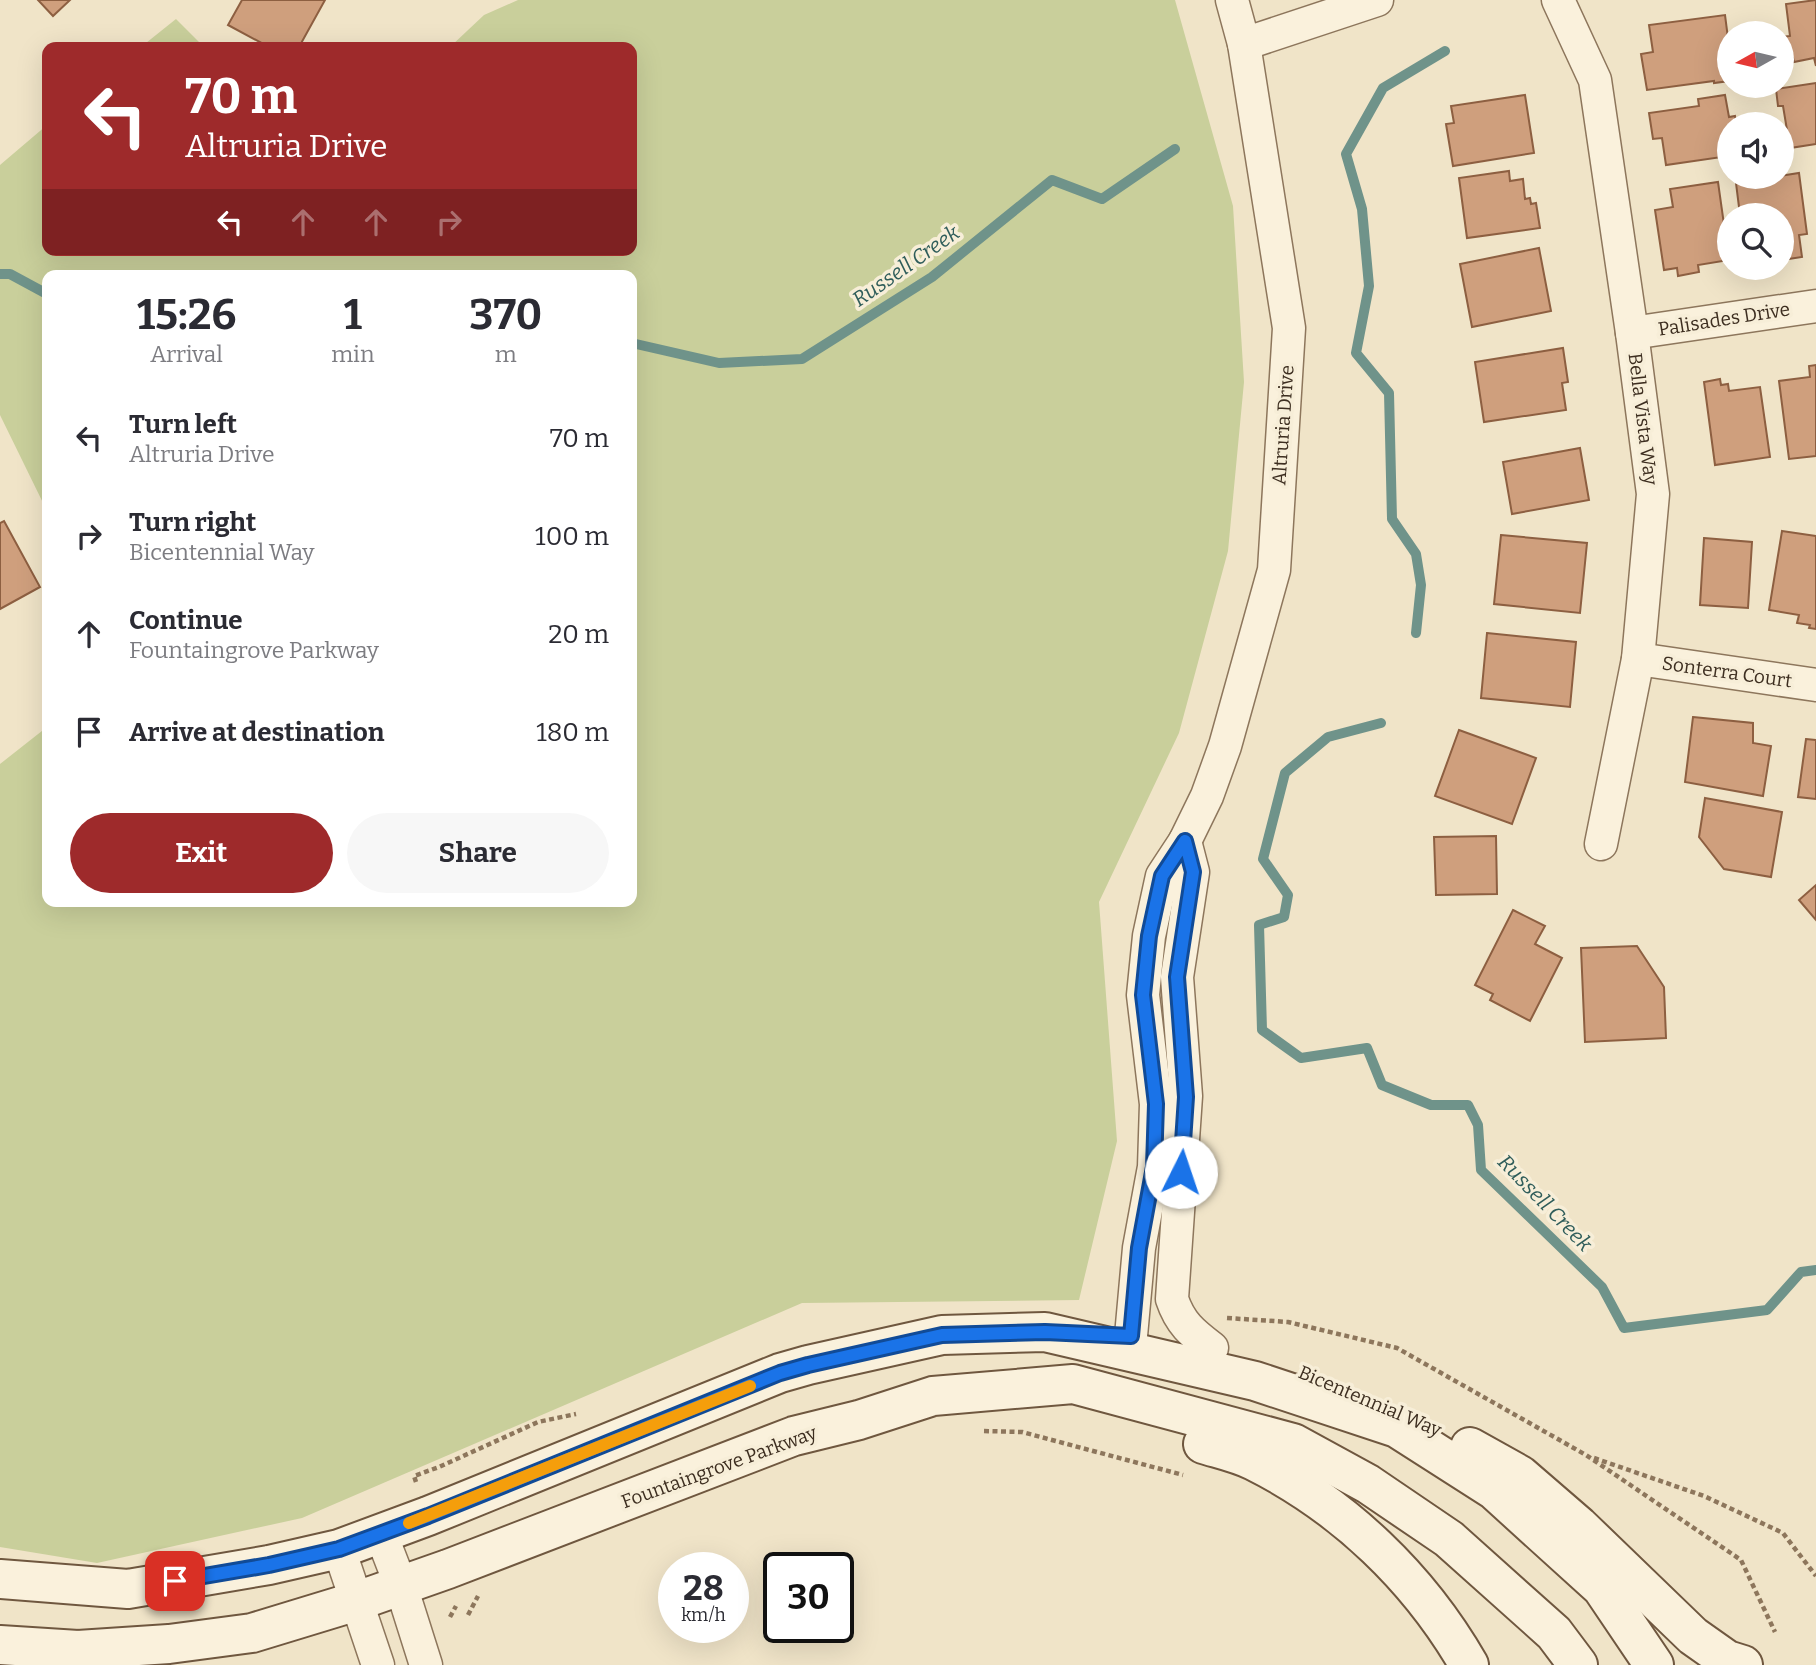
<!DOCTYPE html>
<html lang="en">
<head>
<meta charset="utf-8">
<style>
  :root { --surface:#fff; --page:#f7f7f7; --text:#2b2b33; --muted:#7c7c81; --accent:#9e2a2b }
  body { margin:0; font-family:Bitter,serif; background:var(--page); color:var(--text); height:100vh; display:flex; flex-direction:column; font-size:26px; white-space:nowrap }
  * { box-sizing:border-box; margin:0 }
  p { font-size:23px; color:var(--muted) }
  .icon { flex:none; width:38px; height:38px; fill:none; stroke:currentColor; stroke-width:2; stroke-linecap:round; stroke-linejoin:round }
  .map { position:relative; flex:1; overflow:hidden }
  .details { position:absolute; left:42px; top:270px; width:595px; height:637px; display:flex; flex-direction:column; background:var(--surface); border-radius:14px; box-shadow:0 7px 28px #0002 }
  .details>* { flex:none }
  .guide { position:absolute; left:42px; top:42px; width:595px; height:214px; border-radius:14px; box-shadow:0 7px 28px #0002; background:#9e2a2b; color:#fff; overflow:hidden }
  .needle { width:46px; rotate:262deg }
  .tools { position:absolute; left:1717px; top:21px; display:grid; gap:14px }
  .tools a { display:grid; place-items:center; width:77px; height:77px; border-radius:50%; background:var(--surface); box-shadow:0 7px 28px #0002; font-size:35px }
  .speed { position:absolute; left:658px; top:1552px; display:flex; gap:14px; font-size:35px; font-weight:700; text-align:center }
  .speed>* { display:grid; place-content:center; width:91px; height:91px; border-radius:50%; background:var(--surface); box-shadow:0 7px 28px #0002; line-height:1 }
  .speed small { font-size:18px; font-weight:400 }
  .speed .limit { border:4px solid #111; border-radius:10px; background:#fff; color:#111 }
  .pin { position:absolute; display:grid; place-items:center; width:60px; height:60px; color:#fff; margin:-30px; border-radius:14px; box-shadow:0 4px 10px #0006 }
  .me { position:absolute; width:77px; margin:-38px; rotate:4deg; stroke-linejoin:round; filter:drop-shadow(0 0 5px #0008) }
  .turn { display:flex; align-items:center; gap:24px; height:147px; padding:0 28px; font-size:32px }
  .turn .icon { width:91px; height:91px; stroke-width:2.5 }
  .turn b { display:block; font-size:49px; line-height:60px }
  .lanes { display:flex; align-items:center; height:66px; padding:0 28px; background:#0003; justify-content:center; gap:35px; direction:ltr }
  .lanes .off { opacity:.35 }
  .eta { display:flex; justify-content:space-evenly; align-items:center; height:119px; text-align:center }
  .eta b { font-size:42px; font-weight:700; line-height:49px }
  .action { display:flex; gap:14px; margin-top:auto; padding:14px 28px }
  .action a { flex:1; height:80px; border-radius:42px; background:var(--accent); color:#fff; font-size:28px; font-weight:700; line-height:80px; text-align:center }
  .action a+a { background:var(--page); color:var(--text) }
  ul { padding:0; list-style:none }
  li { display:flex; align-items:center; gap:21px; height:98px; padding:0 28px }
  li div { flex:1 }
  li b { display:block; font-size:26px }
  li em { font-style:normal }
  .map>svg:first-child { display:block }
  .green { fill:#c9cf9b }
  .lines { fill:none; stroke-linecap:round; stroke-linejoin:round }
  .stream { stroke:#6f938a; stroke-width:10 }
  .building { fill:#cf9f7d; stroke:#8d5f41; stroke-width:2 }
  .street-casing { stroke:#8d765c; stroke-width:35 }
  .secondary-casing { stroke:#6f573f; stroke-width:42 }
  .path { stroke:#8d765c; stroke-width:4.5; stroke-dasharray:5 3.5; stroke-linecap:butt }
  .street { stroke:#faf1dc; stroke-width:32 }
  .secondary { stroke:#faf1dc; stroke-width:38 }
  .route-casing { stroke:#114b97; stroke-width:18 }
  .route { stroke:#1a73e8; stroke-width:12 }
  .slow { stroke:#f59e0b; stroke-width:12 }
  .labels { text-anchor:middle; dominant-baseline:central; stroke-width:7; stroke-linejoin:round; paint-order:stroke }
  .street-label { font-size:19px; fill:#3d2e20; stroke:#f7eed8 }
  .water-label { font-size:21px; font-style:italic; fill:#2f5d5a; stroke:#f7eed8 }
</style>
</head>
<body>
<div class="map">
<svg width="1816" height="1665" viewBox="0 0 1816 1665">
  <rect width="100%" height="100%" fill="#f0e4c8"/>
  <!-- green -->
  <g class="green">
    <path d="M518 0H1175L1233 206 1244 382 1228 551 1179 733 1099 902 1117 1141 1079 1300 802 1303 302 1518 97 1563 0 1547V764L47 727V901H632V275H47V511L0 415V165L47 125V250H632V47H450L484 15Z"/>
    <path d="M176 19 204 47H141Z"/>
  </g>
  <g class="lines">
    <!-- stream -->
    <g class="stream">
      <path d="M0 274H10L47 294"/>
      <path d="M632 344H636L719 363 802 359 932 277 1052 180 1102 199 1175 149"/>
      <path d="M1416 633 1421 585 1416 554 1392 519 1389 393 1356 353 1369 286 1362 209 1346 154 1383 88 1445 51"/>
      <path d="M1381 723 1328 737 1285 773 1263 859 1288 895 1284 917 1259 925 1262 1030 1301 1058 1367 1048 1382 1085 1431 1105H1468L1478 1125 1481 1170 1602 1287 1624 1328 1767 1310 1801 1272 1816 1270"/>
    </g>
  </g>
  <!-- building -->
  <g class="building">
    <path d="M38 0H70L53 16Z"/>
    <path d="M242 0H325L299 47H269L228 25Z"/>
    <path d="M1816 0V66L1814 58 1794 62 1793 58 1782 59V37L1790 36 1786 4Z"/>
    <path d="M1725 15 1729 46V81L1714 83V81L1647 90 1641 54 1653 52 1649 25Z"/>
    <path d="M1816 83V144L1790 148 1783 106H1778L1776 89Z"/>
    <path d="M1525 95 1534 153 1453 166 1446 124 1454 123 1451 106Z"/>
    <path d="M1725 95 1729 117 1735 116 1736 124H1729V156L1666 165 1662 138 1653 139 1649 113 1699 106 1698 99Z"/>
    <path d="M1509 171 1510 181 1523 179 1525 199 1530 198 1531 204 1536 203 1540 228 1467 238 1459 178Z"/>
    <path d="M1799 173 1807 234 1799 235 1802 257 1782 260V215H1740L1736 183Z"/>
    <path d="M1718 182 1729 260 1698 265 1699 272 1678 276 1677 268 1664 270 1655 210 1673 207 1670 189Z"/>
    <path d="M1539 248 1551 311 1472 327 1460 264Z"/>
    <path d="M1563 348 1568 382 1562 383 1566 410 1484 422 1475 362Z"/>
    <path d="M1816 365V456L1789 459 1779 381 1810 377 1809 366Z"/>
    <path d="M1720 379 1721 385 1728 384 1729 391 1760 387 1770 457 1715 465 1704 382Z"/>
    <path d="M1580 448 1589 500 1512 514 1503 462Z"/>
    <path d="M4 521 40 587 0 609V523Z"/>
    <path d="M1782 531 1816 536V629L1809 628 1810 625 1797 623 1799 615 1769 610Z"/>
    <path d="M1501 535 1587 543 1580 613 1494 604Z"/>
    <path d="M1704 538 1752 542 1748 608 1700 605Z"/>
    <path d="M1487 633 1576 642 1570 707 1481 698Z"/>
    <path d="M1693 717 1753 723V743L1771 746 1763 796 1685 782Z"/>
    <path d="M1459 730 1536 758 1512 824 1435 796Z"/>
    <path d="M1806 739 1816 740V799L1798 797Z"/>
    <path d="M1705 798 1782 812 1771 877 1724 869 1699 837Z"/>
    <path d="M1496 836 1497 894 1436 895 1434 837Z"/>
    <path d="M1816 885V920L1799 900Z"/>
    <path d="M1513 910 1545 926 1535 944 1562 958 1530 1021 1490 1000 1493 994 1475 985Z"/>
    <path d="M1637 946 1664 987 1666 1038 1585 1042 1581 948Z"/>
  </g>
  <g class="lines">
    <defs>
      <g id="street">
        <path d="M1558 0 1595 80 1632 333 1653 494 1638 659 1601 844"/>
        <path d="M1244 44 1377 0"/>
        <path d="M1632 333 1816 306"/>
        <path d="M1638 659 1816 685"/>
        <path d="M1185 841 1193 872 1177 977 1186 1096 1172 1299C1180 1323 1192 1333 1212 1348"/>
        <path d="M1131 1336 1139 1248 1154 1167 1156 1104 1143 995 1149 936 1162 876 1185 841 1207 796 1225 746 1274 570 1289 328 1244 44 1232 0"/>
        <path d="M381 1534 401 1586 426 1665"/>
        <path d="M339 1549 378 1665"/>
      </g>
      <g id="secondary">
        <path d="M1203 1444C1219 1449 1238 1453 1254 1461 1344 1506 1419 1578 1469 1665"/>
        <path d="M1470 1447 1520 1475 1579 1526 1693 1636 1727 1660 1743 1665"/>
        <path d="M0 1579 128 1589 269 1565 339 1549 428 1516 780 1373 808 1365 942 1335 1045 1332 1255 1381 1397 1428 1494 1490 1602 1588 1654 1665"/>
        <path d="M0 1645 78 1650 169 1644 252 1633 357 1601 448 1569 794 1436 859 1420 933 1396 1073 1384 1293 1443 1368 1484 1449 1539 1554 1633 1578 1665"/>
      </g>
    </defs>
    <!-- street casing -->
    <use href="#street" class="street-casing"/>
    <!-- secondary casing -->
    <use href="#secondary" class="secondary-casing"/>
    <!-- path -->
    <g class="path">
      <path d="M1227 1318 1288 1322 1397 1348 1586 1455 1741 1560 1775 1632"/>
      <path d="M984 1431 1022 1432 1183 1475"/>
      <path d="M1594 1458 1704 1496 1783 1533 1816 1576"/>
      <path d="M416 1482 414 1476 439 1467 538 1422 576 1414"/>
      <path d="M468 1615 478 1596"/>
      <path d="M450 1617 456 1606"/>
    </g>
    <!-- street -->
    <use href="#street" class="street"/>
    <!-- secondary -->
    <use href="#secondary" class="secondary"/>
  </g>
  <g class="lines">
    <defs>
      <path id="route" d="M175 1581 269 1565 339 1549 428 1516 780 1373 808 1365 942 1335 1045 1332 1131 1336 1139 1248 1154 1167 1156 1104 1143 995 1149 936 1162 876 1185 841 1193 872 1177 977 1186 1097 1181 1172"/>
    </defs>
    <!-- route casing -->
    <use href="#route" class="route-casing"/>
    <!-- route -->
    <use href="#route" class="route"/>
    <!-- slow -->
    <path class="slow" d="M409 1523 750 1386"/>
  </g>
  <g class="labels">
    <!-- street labels -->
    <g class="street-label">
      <text transform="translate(1724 319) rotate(-9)">Palisades Drive</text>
      <text transform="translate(1643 419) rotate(83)">Bella Vista Way</text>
      <text transform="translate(1283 425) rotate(-86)">Altruria Drive</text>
      <text transform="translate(1727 672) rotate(8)">Sonterra Court</text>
      <text transform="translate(1370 1401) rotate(23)">Bicentennial Way</text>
      <text transform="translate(719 1467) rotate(-20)">Fountaingrove Parkway</text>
    </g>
    <!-- water labels -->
    <g class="water-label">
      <text transform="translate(906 266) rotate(-35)">Russell Creek</text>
      <text transform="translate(1545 1203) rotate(46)">Russell Creek</text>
    </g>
  </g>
</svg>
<div class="tools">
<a><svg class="needle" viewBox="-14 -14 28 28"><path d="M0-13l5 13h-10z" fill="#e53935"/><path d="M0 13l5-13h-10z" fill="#7c7c81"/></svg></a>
<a><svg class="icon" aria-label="sound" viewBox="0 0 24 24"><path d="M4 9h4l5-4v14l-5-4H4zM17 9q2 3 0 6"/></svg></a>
<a><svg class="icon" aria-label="search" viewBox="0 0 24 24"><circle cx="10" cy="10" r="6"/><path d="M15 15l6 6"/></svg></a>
</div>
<div class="speed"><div>28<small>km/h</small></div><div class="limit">30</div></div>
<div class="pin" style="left:175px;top:1581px;background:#d93025"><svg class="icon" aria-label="arrive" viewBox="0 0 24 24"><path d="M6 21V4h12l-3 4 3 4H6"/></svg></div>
<svg class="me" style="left:1181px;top:1172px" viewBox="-20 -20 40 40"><circle r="19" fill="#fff"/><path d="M0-13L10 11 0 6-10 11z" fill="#1a73e8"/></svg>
<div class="guide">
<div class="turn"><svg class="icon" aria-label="left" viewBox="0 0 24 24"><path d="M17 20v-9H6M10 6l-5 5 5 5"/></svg><div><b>70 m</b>Altruria Drive</div></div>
<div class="lanes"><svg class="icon" aria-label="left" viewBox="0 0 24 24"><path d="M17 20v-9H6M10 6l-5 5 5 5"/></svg><svg class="icon off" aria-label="ahead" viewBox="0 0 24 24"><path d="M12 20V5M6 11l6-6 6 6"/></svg><svg class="icon off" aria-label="ahead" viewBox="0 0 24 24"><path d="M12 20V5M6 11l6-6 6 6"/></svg><svg class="icon off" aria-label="right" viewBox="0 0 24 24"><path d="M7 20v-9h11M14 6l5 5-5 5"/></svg></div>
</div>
<section class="details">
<div class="eta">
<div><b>15:26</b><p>Arrival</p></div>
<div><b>1</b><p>min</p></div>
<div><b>370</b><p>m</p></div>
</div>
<ul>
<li><svg class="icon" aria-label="left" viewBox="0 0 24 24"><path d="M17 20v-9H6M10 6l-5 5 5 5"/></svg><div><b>Turn left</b><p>Altruria Drive</p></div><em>70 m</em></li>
<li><svg class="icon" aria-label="right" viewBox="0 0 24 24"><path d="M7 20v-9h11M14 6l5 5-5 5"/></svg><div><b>Turn right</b><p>Bicentennial Way</p></div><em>100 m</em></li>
<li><svg class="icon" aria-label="ahead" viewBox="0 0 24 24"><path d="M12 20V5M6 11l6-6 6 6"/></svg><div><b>Continue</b><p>Fountaingrove Parkway</p></div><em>20 m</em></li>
<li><svg class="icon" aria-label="arrive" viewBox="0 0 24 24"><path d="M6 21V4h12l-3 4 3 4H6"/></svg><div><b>Arrive at destination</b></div><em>180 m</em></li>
</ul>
<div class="action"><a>Exit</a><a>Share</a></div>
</section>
</div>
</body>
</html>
